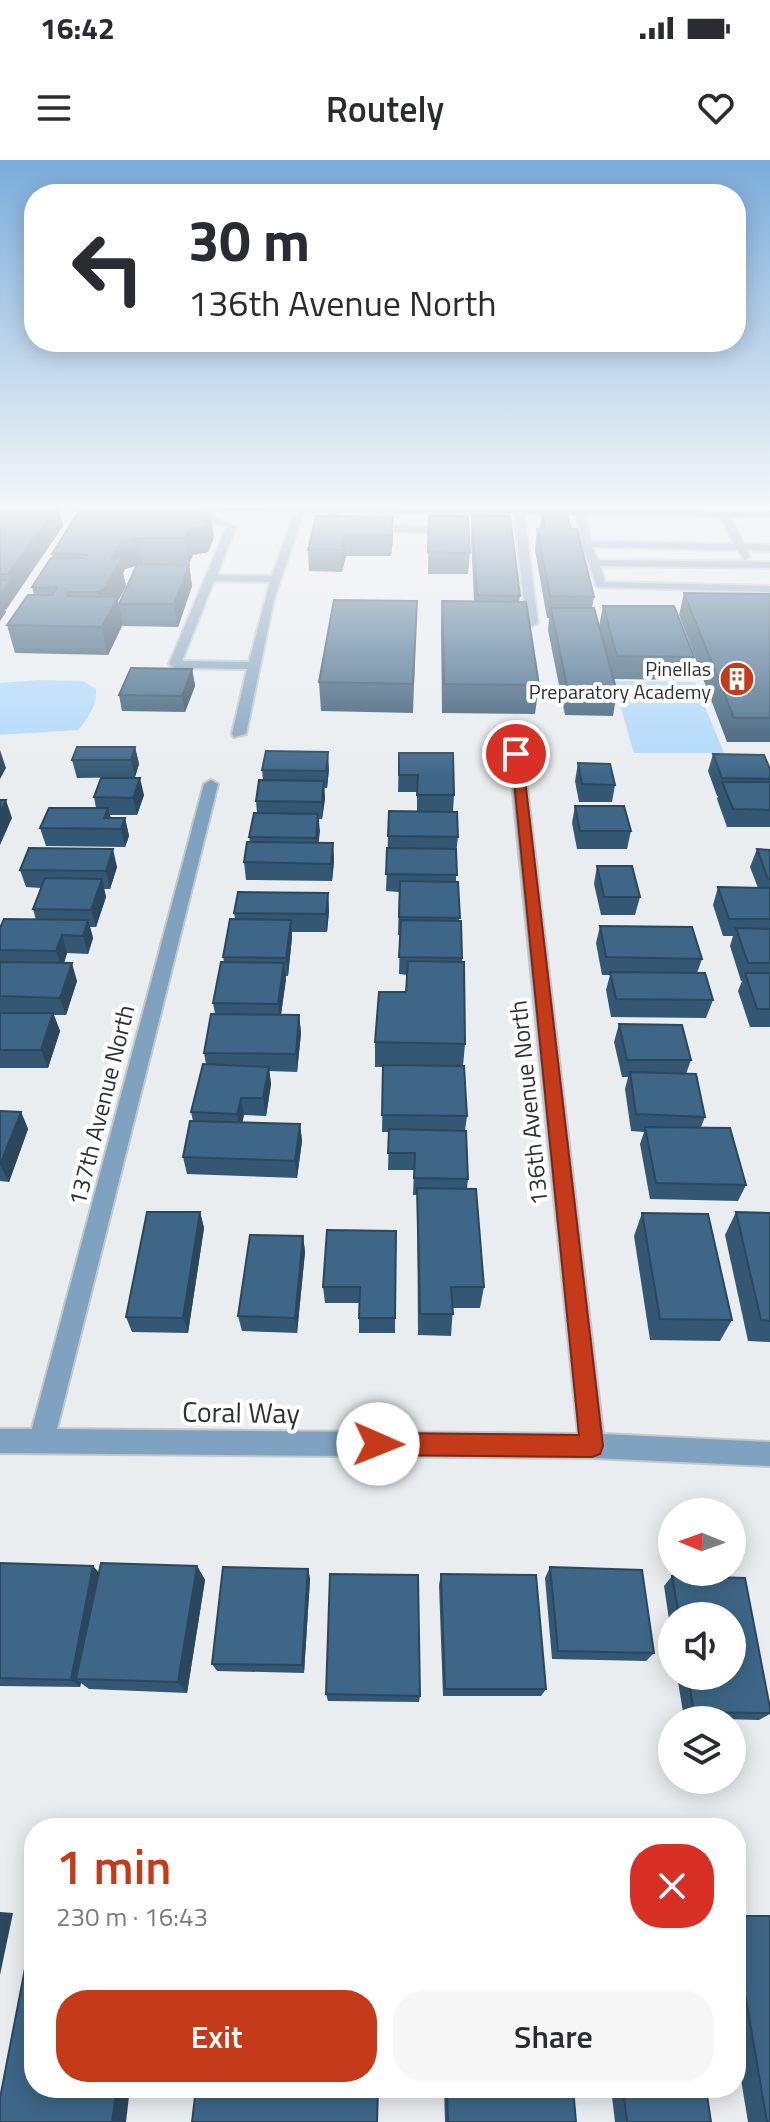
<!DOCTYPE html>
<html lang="en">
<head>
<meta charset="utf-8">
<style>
  :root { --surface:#fff; --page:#f7f7f7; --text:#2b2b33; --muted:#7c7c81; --accent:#c53b1a }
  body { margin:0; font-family:"Titillium Web",sans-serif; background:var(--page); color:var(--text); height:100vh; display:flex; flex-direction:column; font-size:30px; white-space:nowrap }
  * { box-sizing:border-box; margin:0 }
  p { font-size:26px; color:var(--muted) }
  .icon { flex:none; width:44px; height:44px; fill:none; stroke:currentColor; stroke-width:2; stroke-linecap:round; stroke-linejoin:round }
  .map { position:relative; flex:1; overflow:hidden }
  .drawer { position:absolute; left:24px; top:1658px; width:722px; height:280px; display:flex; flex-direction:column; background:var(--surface); border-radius:32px; box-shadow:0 4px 20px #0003 }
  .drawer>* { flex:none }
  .banner { position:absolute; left:24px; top:24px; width:722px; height:168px; border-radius:32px; box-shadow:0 4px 20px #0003; background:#fff; color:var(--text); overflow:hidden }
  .needle { width:52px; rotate:271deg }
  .tools { position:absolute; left:658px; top:1338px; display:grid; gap:16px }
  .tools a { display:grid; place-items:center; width:88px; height:88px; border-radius:50%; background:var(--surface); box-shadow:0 4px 20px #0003; font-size:40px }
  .pin { position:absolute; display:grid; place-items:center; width:68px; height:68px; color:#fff; margin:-34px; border:4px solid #fff; border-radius:50%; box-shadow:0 2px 8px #0007 }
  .me { position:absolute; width:88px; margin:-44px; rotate:91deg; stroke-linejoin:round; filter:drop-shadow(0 0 6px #0008) }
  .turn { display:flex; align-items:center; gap:28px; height:168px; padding:0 32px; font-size:36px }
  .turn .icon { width:104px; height:104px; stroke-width:2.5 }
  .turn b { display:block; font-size:56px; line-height:68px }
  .round { display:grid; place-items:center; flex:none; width:84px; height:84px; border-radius:32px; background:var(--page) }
  .head { display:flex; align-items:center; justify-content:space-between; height:136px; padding:0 32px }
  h1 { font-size:48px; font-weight:600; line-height:60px; color:var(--accent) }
  .primary-button { display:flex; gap:16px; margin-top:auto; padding:16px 32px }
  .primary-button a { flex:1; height:92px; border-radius:32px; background:var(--accent); color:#fff; font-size:32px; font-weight:600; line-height:92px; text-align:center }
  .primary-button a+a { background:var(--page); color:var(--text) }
  .status { display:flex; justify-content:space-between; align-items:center; height:56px; padding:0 40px; background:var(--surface); direction:ltr }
  .status svg { height:22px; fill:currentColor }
  header { display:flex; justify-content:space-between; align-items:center; height:104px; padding:0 32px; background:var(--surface); font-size:36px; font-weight:600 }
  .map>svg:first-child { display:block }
  .green { fill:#afd8fb }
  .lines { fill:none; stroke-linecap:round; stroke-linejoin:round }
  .lane-casing { stroke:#c4c7ca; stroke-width:4 }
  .street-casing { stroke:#c4c7ca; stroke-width:4 }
  .secondary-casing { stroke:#c4c7ca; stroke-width:4 }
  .lane { fill:#7fa2c0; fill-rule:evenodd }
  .street { fill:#7fa2c0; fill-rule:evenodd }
  .secondary { fill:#467da8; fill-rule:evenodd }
  .wall { fill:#345874; fill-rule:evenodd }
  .shaded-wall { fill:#2b475e }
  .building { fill:#3d6687; stroke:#2b475e; stroke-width:2 }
  .route { fill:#c53b1a; stroke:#802611; stroke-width:2 }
  .labels { text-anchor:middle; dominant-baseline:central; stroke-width:8; stroke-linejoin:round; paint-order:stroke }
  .far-poi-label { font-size:20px; fill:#303133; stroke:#fff; text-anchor:end }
  .street-label { font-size:24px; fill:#303133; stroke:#fff }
  .near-street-label { font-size:28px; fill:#303133; stroke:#fff }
</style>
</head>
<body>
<div class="status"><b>16:42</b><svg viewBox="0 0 49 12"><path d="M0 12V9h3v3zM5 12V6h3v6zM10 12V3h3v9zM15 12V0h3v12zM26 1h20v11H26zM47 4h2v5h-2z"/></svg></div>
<header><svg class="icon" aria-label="menu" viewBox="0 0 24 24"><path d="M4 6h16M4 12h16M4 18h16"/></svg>Routely<svg class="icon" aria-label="heart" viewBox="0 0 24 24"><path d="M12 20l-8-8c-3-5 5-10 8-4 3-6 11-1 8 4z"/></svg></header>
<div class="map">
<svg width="770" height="1962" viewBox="0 0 770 1962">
  <rect width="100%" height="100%" fill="#e9edf0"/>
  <!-- green -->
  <g class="green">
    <path d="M39 520 83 521 96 529C97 546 89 557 78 570L0 575V523Z"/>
    <path d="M613 521 695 522 724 593H634Z"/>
  </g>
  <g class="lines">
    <defs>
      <g id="lane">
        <path d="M298 343H307L274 439 246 574 234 577 232 574 247 509 175 508 169 504 226 368 206 360 204 348 212 346 214 357 236 367 217 415 272 416ZM214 421 270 422 249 502 182 501Z"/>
        <path d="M330 343H340L337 359 344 365 445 366V351L450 348 455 351V369L450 372 342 371 327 360Z"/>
        <path d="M574 343H584L591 381 734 384 719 354 724 351 729 354 744 384 770 385V391L747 390 750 397 745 400 737 390 593 387 598 400 770 402V408L600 406 605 422 770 426V432L597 427 582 384Z"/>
        <path d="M519 349 524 352 538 463 532 466 526 463 514 352Z"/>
      </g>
      <path id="street" d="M516 590 523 594 603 1274 770 1282V1306L592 1298 0 1293V1269H32L204 624 211 620 218 624 57 1269 578 1274 509 594Z"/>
      <g id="secondary">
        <path d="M0 343 108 344 113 347 108 350 0 349Z"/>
        <path d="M172 345 770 351V357L169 350Z"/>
      </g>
    </defs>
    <!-- lane casing -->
    <use href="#lane" class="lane-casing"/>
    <!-- street casing -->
    <use href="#street" class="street-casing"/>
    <!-- secondary casing -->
    <use href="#secondary" class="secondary-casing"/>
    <!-- lane -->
    <use href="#lane" class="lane"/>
    <!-- street -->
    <use href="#street" class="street"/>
    <!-- secondary -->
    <use href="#secondary" class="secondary"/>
  </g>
  <!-- wall -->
  <g class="wall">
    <path d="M0 344 58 346 63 366 15 435 5 450 6 452 0 461Z"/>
    <path d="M199 345 200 352 214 377 208 392 193 395 189 404 192 426 178 467 123 466V464L108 495 15 493 7 465 34 435 32 427 53 398 52 394ZM137 405 119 444 118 441 126 426 123 413 125 409Z"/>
    <path d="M542 351 571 369 594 437 592 448 599 466 603 446 694 497 688 520 614 519 617 532 613 556 565 555 548 470 549 458H547L535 390 537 369H540Z"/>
    <path d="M429 355 470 393 468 414H428Z"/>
    <path d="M472 355 520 436 519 442 539 525 535 554 442 553 441 469 442 441 474 442 471 376Z"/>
    <path d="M316 356 393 357V378L391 396H346L342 412 309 411 308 390Z"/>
    <path d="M770 432V582H727L679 455 684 433 769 434Z"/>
    <path d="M417 441 413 553 321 551 319 522Z"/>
    <path d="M192 509 195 526 185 552 122 551 119 535Z"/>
    <path d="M135 587 139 604 135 617 77 618 72 600Z"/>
    <path d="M399 593 454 635 453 652 458 677 456 694V722L459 761H461L465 884 463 906 467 956 465 971 468 1019 467 1029 484 1127 480 1148H453L451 1176 418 1175 417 1035H413L414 1010H388L389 972H382L383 907H375V882L406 832 407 815 399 814 400 775H398L399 732 386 731 388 676 417 652V632H398Z"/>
    <path d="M713 594 770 609V667H727L717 639 718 636H717L708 611Z"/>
    <path d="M578 603 615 625 612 642H579L575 621Z"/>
    <path d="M329 609 327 628H324L325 639 322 659H319L318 683H333L334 701 332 721 246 720 244 702 250 682 249 677 257 653 256 641 263 620 262 610Z"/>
    <path d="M144 635 137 655H110L111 658H125L129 676 125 687 46 686 40 668 96 648 94 637Z"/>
    <path d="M575 646 631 671 627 689H577L572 663Z"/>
    <path d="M757 689 770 690V867H750L738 831 742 821H741L730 786 733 776H723L713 745 718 727 758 728 750 707Z"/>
    <path d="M597 706 640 737 635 755H601L594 724Z"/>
    <path d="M117 707 110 729H104L106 737 96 767H90L93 778 88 794 67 793 64 803 77 821 66 855H54L60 871 48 908H0V768L36 760 33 749 41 728 26 727 20 710Z"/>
    <path d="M328 733 329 751 327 772H292V777L288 816H286L281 855H299L301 873 297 912 269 911 271 924 266 956 244 955 242 963 300 964 302 981 297 1018 187 1014 183 997 193 961 191 952 206 904 204 893 215 854 213 843 224 802 223 797 235 759 234 753Z"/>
    <path d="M600 766 702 799 697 813 713 840 706 858 611 857 606 830 610 815H602L596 783Z"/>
    <path d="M619 864 691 900 686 914 705 957 701 967 746 1025 738 1041 650 1039 640 984 644 972 631 971 625 929 628 917H622L614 882Z"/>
    <path d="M0 951 21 952 28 969 9 1022 0 1021Z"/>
    <path d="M200 1052 204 1068 188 1173 132 1172 126 1157Z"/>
    <path d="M736 1052 770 1053V1182L748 1181 725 1075Z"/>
    <path d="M642 1053 732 1160 720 1181 650 1180 634 1076Z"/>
    <path d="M396 1071 395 1173H359V1143H325L323 1127Z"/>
    <path d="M303 1076 305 1092 297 1173 242 1171 238 1156Z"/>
    <path d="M0 1403 93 1406 99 1413 197 1406 205 1420 187 1533 89 1529 81 1523 80 1527 0 1526Z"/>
    <path d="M550 1407 654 1493 646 1501 552 1499 545 1418Z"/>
    <path d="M308 1409 310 1419 304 1513 217 1511 212 1504Z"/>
    <path d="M441 1414 546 1529 541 1536H443L439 1425Z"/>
    <path d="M672 1416 745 1418 770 1548V1554L759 1560 684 1558 677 1516H732V1456H672V1480L664 1426Z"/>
    <path d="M326 1534 420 1536 419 1542 328 1541Z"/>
    <path d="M736 1756 770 1962H748L736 1889Z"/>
    <path d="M444 1928H573L576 1962H445Z"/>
    <path d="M611 1928H706L711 1962H615Z"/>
  </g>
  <!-- shaded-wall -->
  <g class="shaded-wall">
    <path d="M199 345 202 367 211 352 214 377 208 392 193 395 189 404 185 378Z"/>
    <path d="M58 346 63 366 6 450 1 434 10 421 8 414Z"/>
    <path d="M393 357V378L391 396V375Z"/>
    <path d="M345 375 346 396 342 412V390Z"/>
    <path d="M138 378 143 404 125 409 123 413 126 426 118 441 123 464 108 495 102 467 104 460 98 432 111 399 120 383Z"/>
    <path d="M189 405 192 426 178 467 174 444Z"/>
    <path d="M0 432 6 452 0 461Z"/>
    <path d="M192 509 195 526 185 552 182 536Z"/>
    <path d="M135 587 139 604 135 617 131 600Z"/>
    <path d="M0 590 6 608 0 619Z"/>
    <path d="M328 592 329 609 327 628 326 611Z"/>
    <path d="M140 618 144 635 137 655 133 638Z"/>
    <path d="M324 621 325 639 322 659V642Z"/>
    <path d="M6 640 12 658 0 685V654Z"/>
    <path d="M108 648 112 666 104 658Z"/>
    <path d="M318 654 320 671 317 695 316 678Z"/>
    <path d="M125 658 129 676 125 687 121 669Z"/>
    <path d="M333 683 334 701 332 721 331 704Z"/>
    <path d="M113 689 117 707 110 729 106 711Z"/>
    <path d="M102 719 106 737 96 767 91 750Z"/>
    <path d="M328 733 329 751 327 772 326 754Z"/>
    <path d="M88 760 93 778 88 794 83 776Z"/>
    <path d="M291 760 292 777 288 816 286 798Z"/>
    <path d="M62 775 67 793 62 809 56 791Z"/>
    <path d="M72 803 77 821 66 855 60 838Z"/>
    <path d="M284 803 286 820 280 861 278 844Z"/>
    <path d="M53 853 60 871 48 908 41 890Z"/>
    <path d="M299 855 301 873 297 912 296 894Z"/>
    <path d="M269 907 271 924 266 956 263 938Z"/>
    <path d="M241 938 244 955 240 971 237 954Z"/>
    <path d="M21 952 28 969 9 1022 0 1005Z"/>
    <path d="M300 964 302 981 297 1018 295 1001Z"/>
    <path d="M200 1052 204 1068 188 1173 183 1158Z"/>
    <path d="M303 1076 305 1092 297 1173 295 1158Z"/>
    <path d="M93 1406 102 1416 76 1519 81 1523 80 1527 71 1520Z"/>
    <path d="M197 1406 205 1420 187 1533 178 1522Z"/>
    <path d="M308 1409 310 1419 304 1513 302 1505Z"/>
    <path d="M0 1752 13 1753 0 1815Z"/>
    <path d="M117 1928H130L126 1962H112Z"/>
  </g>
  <!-- building -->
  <g class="building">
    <path d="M84 343 199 345 196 352H211L205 366 190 369 185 378H138L120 383 111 399H121L105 428 98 432H68L67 436 118 437 102 467 7 465 28 435H52L57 428 32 427 51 398H84L87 395 52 394Z"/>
    <path d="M0 344 58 346 8 414H0Z"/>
    <path d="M542 351H566L571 369H577L594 437 550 436 537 369H545Z"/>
    <path d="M429 355 468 356 470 393 428 392Z"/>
    <path d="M472 355 510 356 520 436 477 435Z"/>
    <path d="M316 356 393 357 391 375H345L342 390H308Z"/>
    <path d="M137 404 189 405 174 444H119Z"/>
    <path d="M0 420H11L1 434 0 432Z"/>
    <path d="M684 433 770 434V558H734Z"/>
    <path d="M334 440 417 441 413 524 319 522Z"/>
    <path d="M442 441 526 442 539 525 444 524Z"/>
    <path d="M603 446H674L694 497 617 496Z"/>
    <path d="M551 448H594L617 532 568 531Z"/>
    <path d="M131 508 192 509 182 536 119 535Z"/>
    <path d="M77 587H135L131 600H72Z"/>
    <path d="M266 591 328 592 326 611 262 610Z"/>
    <path d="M399 593H453L454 635H417L418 615H399Z"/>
    <path d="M713 594 764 595 770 609V619L722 618Z"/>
    <path d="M578 603 610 604 615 625 582 624Z"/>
    <path d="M101 618H140L133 638 94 637Z"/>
    <path d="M259 620 324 621 322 642 256 641Z"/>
    <path d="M722 622H770V650L733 649Z"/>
    <path d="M0 640H6L0 654Z"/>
    <path d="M575 646H624L631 671H580Z"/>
    <path d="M49 648H108L104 658H125L121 669 40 668Z"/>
    <path d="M389 651 457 652 458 677 388 676Z"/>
    <path d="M254 653 318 654 316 678 249 677Z"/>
    <path d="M247 682 333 683 331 704 244 702Z"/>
    <path d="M29 688 113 689 106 711 20 710Z"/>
    <path d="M387 688 456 689 457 715 386 714Z"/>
    <path d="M757 689 770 690V719H768Z"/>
    <path d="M597 706H632L640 737H604Z"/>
    <path d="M45 718 102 719 91 750 33 749Z"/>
    <path d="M400 721 458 722 460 758 399 757Z"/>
    <path d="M718 727 770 728V759H729Z"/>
    <path d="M238 732 328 733 326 754 234 753Z"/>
    <path d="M4 759 88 760 83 776 62 775 56 791 0 790V768Z"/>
    <path d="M230 759 291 760 286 798 223 797Z"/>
    <path d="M401 760 461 761 462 798 399 797Z"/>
    <path d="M600 766 692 767 702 799 606 797Z"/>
    <path d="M736 768 770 769V803H748Z"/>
    <path d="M408 801 464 802 465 884 375 882 379 832H406Z"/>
    <path d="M0 802 72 803 60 838 0 836Z"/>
    <path d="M221 802 284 803 278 844 213 843Z"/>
    <path d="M610 812 705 813 713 840 616 839Z"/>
    <path d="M745 813H770V849H757Z"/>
    <path d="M0 853H53L41 890H0Z"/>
    <path d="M211 854 299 855 296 894 204 893Z"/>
    <path d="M619 864 682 865 691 900H627Z"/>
    <path d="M203 904 269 907 263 938H241L237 954 191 952Z"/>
    <path d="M383 905 464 906 467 956 382 955Z"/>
    <path d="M630 912 696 914 705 957 636 954Z"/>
    <path d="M0 951 21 952 0 1005Z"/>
    <path d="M190 961 300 964 295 1001 183 997Z"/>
    <path d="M645 967 730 968 746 1025 656 1023Z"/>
    <path d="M389 969 466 971 468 1019 414 1018 415 993H388Z"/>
    <path d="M417 1028 476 1029 484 1127H451L453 1154H420Z"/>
    <path d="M147 1052H200L183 1158 126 1157Z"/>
    <path d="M736 1052 770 1053V1161L761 1160Z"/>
    <path d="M642 1053 708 1054 732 1160 660 1159Z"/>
    <path d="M327 1070 396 1071 395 1158H359L360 1127H323Z"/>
    <path d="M250 1075 303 1076 295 1158 238 1156Z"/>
    <path d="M0 1403 93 1406 71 1520 0 1518Z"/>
    <path d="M101 1403 197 1406 178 1522 76 1519Z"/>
    <path d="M223 1407 308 1409 302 1505 212 1504Z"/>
    <path d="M550 1407 642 1410 654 1493 558 1491Z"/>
    <path d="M330 1414 418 1415 420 1536 326 1534Z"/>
    <path d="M441 1414 536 1415 546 1529H445Z"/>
    <path d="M672 1416 745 1418 770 1548V1553L694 1552 688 1516H732V1456H679Z"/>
    <path d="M736 1756H770V1962H767L736 1781Z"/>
    <path d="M34 1762V1928H117L112 1962H0V1938Z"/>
    <path d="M196 1928H378L377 1962H192Z"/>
    <path d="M447 1928H573L576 1962H448Z"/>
    <path d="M623 1928H706L711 1962H627Z"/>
  </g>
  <!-- sky -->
  <linearGradient id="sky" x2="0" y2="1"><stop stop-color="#7aacda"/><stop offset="0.56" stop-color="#f5f7f8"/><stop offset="1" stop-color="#f5f7f8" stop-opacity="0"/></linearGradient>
  <rect width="770" height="618" fill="url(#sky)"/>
  <!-- route -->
  <path class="route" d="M511 591 522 594 603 1286 600 1294 592 1297 378 1295 370 1292 367 1284 370 1276 378 1273 579 1275Z"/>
  <!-- icons -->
  <defs>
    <symbol id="building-disc" viewBox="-11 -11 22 22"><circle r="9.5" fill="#c53b1a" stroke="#fff"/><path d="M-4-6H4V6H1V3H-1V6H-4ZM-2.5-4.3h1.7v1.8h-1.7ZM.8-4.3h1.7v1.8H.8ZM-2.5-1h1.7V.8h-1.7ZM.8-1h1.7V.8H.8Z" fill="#fff"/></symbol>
  </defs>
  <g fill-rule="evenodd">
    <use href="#building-disc" x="717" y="499" width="40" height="40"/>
  </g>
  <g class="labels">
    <!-- far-poi labels -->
    <g class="far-poi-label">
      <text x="711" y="508">Pinellas<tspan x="711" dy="23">Preparatory Academy</tspan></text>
    </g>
    <!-- street labels -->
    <g class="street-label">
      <text transform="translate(528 943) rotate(-96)">136th Avenue North</text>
      <text transform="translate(101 945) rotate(-76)">137th Avenue North</text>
    </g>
    <!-- near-street labels -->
    <g class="near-street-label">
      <text transform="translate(241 1252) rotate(1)">Coral Way</text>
    </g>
  </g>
</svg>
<div class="tools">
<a><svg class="needle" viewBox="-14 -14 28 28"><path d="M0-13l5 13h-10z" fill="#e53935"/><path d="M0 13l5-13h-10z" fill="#7c7c81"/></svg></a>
<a><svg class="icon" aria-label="sound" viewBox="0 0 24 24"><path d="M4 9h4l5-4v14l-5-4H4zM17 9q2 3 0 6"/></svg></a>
<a><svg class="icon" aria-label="layers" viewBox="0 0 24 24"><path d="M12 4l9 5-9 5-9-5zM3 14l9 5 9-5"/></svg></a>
</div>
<div class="pin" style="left:516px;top:594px;background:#d93025"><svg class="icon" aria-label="arrive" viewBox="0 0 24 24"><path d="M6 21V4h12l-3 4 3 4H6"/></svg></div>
<svg class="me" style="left:378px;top:1284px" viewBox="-20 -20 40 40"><circle r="19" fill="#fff"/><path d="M0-13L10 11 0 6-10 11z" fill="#c53b1a"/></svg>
<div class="banner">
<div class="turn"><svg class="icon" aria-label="left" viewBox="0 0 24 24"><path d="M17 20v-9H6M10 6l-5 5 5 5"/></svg><div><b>30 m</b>136th Avenue North</div></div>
</div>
<section class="drawer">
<div class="head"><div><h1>1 min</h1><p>230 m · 16:43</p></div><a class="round" style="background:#d93025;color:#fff"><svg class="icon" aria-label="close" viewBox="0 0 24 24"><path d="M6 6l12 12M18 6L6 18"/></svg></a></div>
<div class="primary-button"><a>Exit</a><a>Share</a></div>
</section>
</div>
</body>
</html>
